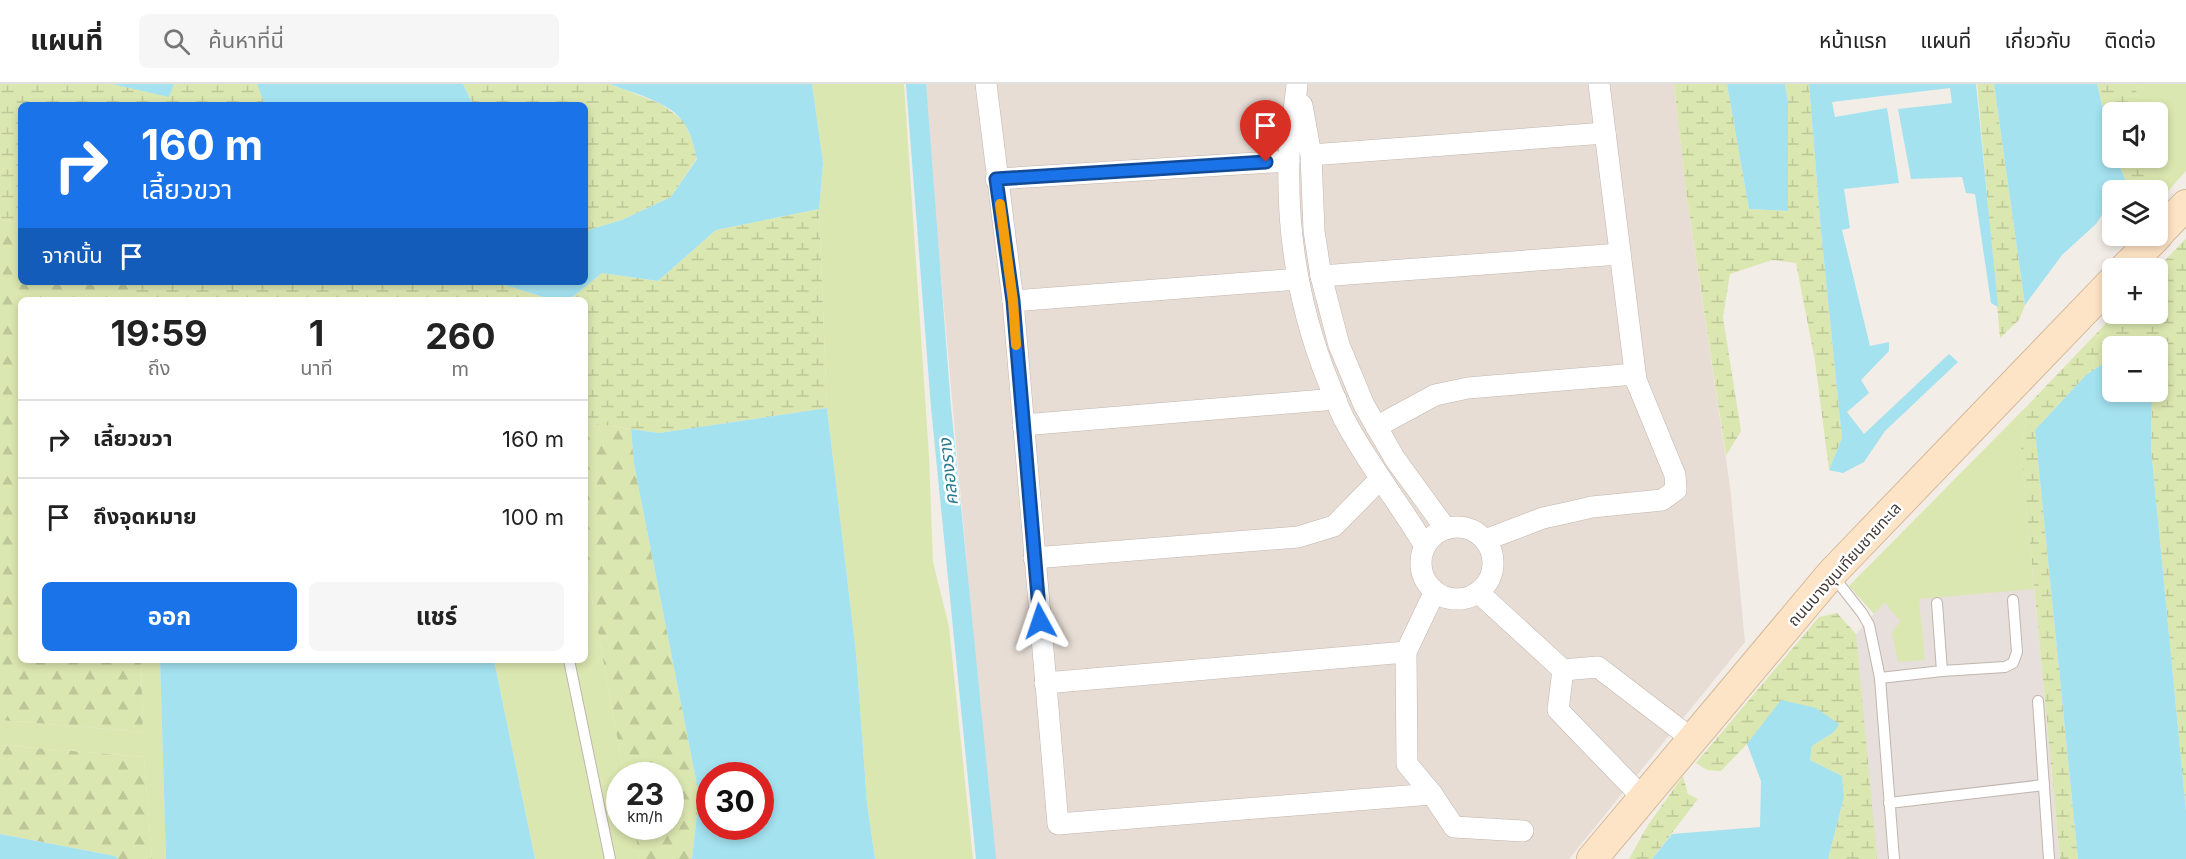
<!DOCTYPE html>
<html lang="th">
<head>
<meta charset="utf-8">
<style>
  :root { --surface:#fff; --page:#f6f6f6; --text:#222; --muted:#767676; --line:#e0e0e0; --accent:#1a73e8 }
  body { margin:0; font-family:Inter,"Noto Sans Thai",sans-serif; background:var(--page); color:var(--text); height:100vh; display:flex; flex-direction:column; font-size:22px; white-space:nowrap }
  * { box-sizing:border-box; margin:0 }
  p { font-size:20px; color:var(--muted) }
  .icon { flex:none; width:33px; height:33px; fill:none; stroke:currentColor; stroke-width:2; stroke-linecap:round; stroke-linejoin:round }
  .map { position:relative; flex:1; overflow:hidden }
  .drawer { position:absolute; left:18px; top:213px; width:570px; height:366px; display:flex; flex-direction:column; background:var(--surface); border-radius:9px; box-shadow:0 3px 9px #0003 }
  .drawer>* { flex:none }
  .banner { position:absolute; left:18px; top:18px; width:570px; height:183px; border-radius:9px; box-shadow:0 3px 9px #0003; background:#1a73e8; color:#fff; overflow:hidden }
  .buttons { position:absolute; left:2102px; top:18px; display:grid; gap:12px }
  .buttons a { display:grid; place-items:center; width:66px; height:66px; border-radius:9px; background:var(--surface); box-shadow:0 3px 9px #0003; font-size:30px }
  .speed { position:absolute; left:606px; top:678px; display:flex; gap:12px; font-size:30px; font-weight:700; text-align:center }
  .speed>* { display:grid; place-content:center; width:78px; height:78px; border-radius:50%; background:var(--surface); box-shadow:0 3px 9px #0003; line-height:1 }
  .speed small { font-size:15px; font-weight:400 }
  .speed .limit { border:9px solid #d22; background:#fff; color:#111 }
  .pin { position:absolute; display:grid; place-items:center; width:51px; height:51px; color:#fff; margin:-62px -26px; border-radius:50% 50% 50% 0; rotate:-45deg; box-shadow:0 0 6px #0007 }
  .pin .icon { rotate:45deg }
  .me { position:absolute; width:66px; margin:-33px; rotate:355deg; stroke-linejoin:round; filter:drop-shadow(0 0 4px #0008) }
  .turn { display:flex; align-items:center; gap:21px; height:126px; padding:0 24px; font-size:27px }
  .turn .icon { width:78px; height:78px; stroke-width:2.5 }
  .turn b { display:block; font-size:42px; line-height:51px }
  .then { display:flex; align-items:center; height:57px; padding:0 24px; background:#0003; gap:12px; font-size:22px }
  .eta { display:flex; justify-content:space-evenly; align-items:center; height:102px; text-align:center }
  .eta b { font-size:36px; font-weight:700; line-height:42px }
  .cta { display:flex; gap:12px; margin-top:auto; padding:12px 24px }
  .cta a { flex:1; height:69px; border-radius:9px; background:var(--accent); color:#fff; font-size:24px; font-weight:700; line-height:69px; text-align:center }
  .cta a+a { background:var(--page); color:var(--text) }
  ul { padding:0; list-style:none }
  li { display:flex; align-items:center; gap:18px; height:78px; padding:0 24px; border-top:2px solid var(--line) }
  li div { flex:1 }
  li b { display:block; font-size:22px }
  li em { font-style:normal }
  header { display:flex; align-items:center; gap:36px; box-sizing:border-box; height:84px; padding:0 30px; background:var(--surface); border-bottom:2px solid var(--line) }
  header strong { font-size:28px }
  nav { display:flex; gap:33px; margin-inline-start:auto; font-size:21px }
  .search { width:420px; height:54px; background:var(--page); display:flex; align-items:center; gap:15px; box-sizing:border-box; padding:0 21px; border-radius:9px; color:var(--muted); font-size:22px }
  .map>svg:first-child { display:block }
  .residential { fill:#e7ddd5 }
  .industrial { fill:#e6dfdc }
  .green { fill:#dbe7b0 }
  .forest { fill:url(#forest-firs) }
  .wetland { fill:url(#wetland-marsh) }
  .water { fill:#a4e2f0; fill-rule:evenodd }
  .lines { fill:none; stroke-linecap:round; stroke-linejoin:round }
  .canal { stroke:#a4e2f0; stroke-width:20 }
  .service-casing { stroke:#c2b5ac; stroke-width:12 }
  .minor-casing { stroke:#c2b5ac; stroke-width:22 }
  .secondary-casing { stroke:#d6b899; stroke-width:32 }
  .service { stroke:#fff; stroke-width:10 }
  .minor { stroke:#fff; stroke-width:21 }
  .secondary { stroke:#fee4c6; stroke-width:30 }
  .route-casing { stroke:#114b97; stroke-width:15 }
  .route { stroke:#1a73e8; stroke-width:10 }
  .slow { stroke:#f59e0b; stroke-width:10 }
  .labels { text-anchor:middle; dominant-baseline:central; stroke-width:5; stroke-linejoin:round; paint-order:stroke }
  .street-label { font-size:16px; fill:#463c36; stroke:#fff }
  .water-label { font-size:18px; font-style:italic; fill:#2a7d91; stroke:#fff }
</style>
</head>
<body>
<header>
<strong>แผนที่</strong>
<div class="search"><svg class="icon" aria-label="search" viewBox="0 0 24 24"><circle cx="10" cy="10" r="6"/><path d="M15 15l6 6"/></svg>ค้นหาที่นี่</div>
<nav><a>หน้าแรก</a><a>แผนที่</a><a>เกี่ยวกับ</a><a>ติดต่อ</a></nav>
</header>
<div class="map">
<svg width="2186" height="775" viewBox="0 0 2186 775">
  <defs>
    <pattern id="forest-firs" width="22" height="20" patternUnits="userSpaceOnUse" patternTransform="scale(1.5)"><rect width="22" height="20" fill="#dbe7b0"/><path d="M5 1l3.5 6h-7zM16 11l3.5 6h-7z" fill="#bdc798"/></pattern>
    <pattern id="wetland-marsh" width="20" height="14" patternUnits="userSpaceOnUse" patternTransform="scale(1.5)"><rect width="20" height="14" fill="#dbe7b0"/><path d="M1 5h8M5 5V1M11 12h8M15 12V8" fill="none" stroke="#bdc798"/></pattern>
  </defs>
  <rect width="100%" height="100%" fill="#f3ede7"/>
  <!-- residential -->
  <path class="residential" d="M924 0H1674L1686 107 1730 402 1745 558 1569 775H993Z"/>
  <!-- industrial -->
  <path class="industrial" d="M2021 364 2060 775H1874L1849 558Z"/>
  <!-- green -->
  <g class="green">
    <path d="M812 0H904L929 372 933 478 949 543 973 775H875L867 719 856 569 827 324 819 125 823 79Z"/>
    <path d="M2136 0H2186V87L2157 119V106H2152L2156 93 2140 76V74H2157V28H2138Z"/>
    <path d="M2028 321 2021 364 2034 505 1919 515 1925 576 1898 578 1892 548 1901 537 1892 528 1885 518 1874 530 1849 502Z"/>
    <path d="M585 476 624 691 620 692V742L634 743 640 775H535L494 576H585Z"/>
    <path d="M141 576H160L166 775H152L144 673 0 661V636L143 648Z"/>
  </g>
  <!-- forest -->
  <g class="forest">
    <path d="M0 136 21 138V198H132V216H21V576H141L143 648 0 636Z"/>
    <path d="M585 330 590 339 631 345 634 380 699 711 692 775H640L634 743 670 742V692L624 691 585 476Z"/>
    <path d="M0 661 144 673 152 775H118L115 772 0 750Z"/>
  </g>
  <!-- wetland -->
  <g class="wetland">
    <path d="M0 0H112L169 12 174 0H257L265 21H21V138L0 136Z"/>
    <path d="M463 0H610L661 20 684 37 692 56 697 74 671 113 622 136 585 147V21H473Z"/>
    <path d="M1674 0H1727L1749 125 1788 127V18L1785 0H1809L1821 147 1842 354 1829 386 1815 277 1796 179 1772 176 1730 190 1723 233 1741 347 1726 372 1686 107Z"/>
    <path d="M1977 0H1994L2025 221 2019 236 2000 254Z"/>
    <path d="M2097 0H2136L2138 28H2112V64Z"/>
    <path d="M2116 74H2140V76L2156 93 2152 106H2120L2127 100Z"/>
    <path d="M819 125 827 324 659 349 590 339 585 330V216H569L602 189 658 197 716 146Z"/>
    <path d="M2186 154V727L2151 364 2152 308H2157V262H2112V274L2086 291 2035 346 2078 775H2060L2021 364 2028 321 2115 230H2157V185Z"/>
    <path d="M132 198H495L553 216H132Z"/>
    <path d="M1837 529 1856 550 1877 775H1828L1844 713 1842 692 1810 676 1812 662 1834 648 1747 660 1721 687 1707 686 1696 679 1819 533Z"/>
    <path d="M1683 692 1688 710 1698 715 1652 775H1629L1648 741Z"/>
  </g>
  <!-- water -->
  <g class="water">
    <path d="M112 0H174L169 13Z"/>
    <path d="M257 0H463L473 21H265Z"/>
    <path d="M610 0H812L823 79 819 125 716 146 658 197 602 189 569 216H553L495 198H585V147L622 136 671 113 697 75C694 63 691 49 684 39 671 18 632 9 610 0Z"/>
    <path d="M1727 0H1785L1788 18V127L1749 125Z"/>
    <path d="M1809 0H1976L1998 223 1991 219 1975 110 1966 109 1962 93 1911 95 1898 25 1952 19 1950 4 1832 18 1835 33 1887 24 1899 99 1844 105 1850 144 1842 146 1870 262 1889 258V267L1861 296 1869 309 1847 328 1864 350 1949 270 1958 278 1885 347 1864 378 1843 389 1829 386 1842 354 1821 147Z"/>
    <path d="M1994 0H2097L2112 64V74H2116L2127 100 2120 106H2112V115L2096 140 2062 171 2025 221Z"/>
    <path d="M2112 274V308H2152L2151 364 2186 727V775H2078L2035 346 2086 291Z"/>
    <path d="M827 324 856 569 867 719 875 775H692L699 711 634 380 631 345 659 349ZM710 692H760V742H710Z"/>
    <path d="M160 576H494L535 775H166Z"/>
    <path d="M1781 616 1816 624 1839 640 1834 648 1812 662 1810 676 1842 692 1844 713 1828 775H1652L1672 750 1760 743 1761 697 1747 660Z"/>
    <path d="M0 750 115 772 118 775H0Z"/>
  </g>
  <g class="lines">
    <!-- canal -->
    <path class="canal" d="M916 0 941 323 986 775"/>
    <defs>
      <g id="service">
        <path d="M1833 492 1862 529 1869 541 1880 594 1894 775"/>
        <path d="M569 576 610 775"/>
        <path d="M1942 587 2005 583 2013 579 2017 568 2013 516"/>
        <path d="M1880 594 1942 587 1937 519"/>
        <path d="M2038 617 2049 775"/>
        <path d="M1889 719 2044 701"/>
      </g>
      <g id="minor">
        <path d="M986 0 1013 217 1298 195"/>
        <path d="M1297 0C1295 25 1289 52 1289 77 1287 153 1300 227 1328 297 1333 309 1338 323 1344 335 1368 380 1399 419 1425 462"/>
        <path d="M1302 21 1311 71 1314 147 1321 192 1339 261 1364 321 1395 375 1446 445"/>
        <path d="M1311 71 1605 49"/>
        <path d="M996 95 1289 77"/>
        <path d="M1321 192 1620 170"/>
        <path d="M1013 217 1058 740 1432 710"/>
        <path d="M1023 341 1336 315"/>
        <path d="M1376 343 1435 311 1468 304 1635 290"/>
        <circle cx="1457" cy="479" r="36"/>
        <path d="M1485 456 1543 434 1566 429 1592 423 1662 416 1676 406 1675 391 1636 296 1599 0"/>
        <path d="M1034 474 1298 453 1334 442 1380 395"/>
        <path d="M1435 507 1406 568 1407 680 1432 710 1454 743 1523 747"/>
        <path d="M1479 509 1563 586 1598 583 1692 655"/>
        <path d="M1563 586 1558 626 1643 714"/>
        <path d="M1045 599 1406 568"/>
      </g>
      <g id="secondary">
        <path d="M2157 151 2186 121"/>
        <path d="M2125 184 2157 152"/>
        <path d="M1592 775 1832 489 2112 198"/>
      </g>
    </defs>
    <!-- service casing -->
    <use href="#service" class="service-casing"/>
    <!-- minor casing -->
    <use href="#minor" class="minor-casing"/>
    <!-- secondary casing -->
    <use href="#secondary" class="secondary-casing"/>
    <!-- service -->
    <use href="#service" class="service"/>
    <!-- minor -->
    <use href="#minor" class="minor"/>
    <!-- secondary -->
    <use href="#secondary" class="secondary"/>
  </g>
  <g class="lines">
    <defs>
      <path id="route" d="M1040 537 1013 217 996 95 1266 78"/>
    </defs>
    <!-- route casing -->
    <use href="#route" class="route-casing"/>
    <!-- route -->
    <use href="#route" class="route"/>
    <!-- slow -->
    <path class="slow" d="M1000 120 1013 217 1016 261"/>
  </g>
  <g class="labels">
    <!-- street labels -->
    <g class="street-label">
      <text transform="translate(1844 480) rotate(-48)">ถนนบางขุนเทียนชายทะเล</text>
    </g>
    <!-- water labels -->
    <g class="water-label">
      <text transform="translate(948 388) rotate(-96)">คลองราง</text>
    </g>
  </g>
</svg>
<div class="buttons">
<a><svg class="icon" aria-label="sound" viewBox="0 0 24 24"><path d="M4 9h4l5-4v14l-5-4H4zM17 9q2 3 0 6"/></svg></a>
<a><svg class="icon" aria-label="layers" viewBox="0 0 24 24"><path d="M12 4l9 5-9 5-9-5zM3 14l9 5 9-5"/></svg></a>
<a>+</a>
<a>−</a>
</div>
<div class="speed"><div>23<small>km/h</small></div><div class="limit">30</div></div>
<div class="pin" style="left:1266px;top:78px;background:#d93025"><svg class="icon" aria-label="arrive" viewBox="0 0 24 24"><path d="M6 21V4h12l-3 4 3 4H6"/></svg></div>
<svg class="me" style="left:1040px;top:537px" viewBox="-20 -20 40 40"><path d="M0-17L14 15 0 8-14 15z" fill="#1a73e8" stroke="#fff" stroke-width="4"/></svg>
<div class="banner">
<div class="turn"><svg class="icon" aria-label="right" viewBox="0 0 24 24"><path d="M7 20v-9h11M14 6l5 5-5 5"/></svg><div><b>160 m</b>เลี้ยวขวา</div></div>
<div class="then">จากนั้น<svg class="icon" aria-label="arrive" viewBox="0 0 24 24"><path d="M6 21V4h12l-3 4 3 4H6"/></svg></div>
</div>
<section class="drawer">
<div class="eta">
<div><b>19:59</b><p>ถึง</p></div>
<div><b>1</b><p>นาที</p></div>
<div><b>260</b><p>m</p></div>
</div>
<ul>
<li><svg class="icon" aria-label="right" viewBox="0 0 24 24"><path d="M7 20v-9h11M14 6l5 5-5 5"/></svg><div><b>เลี้ยวขวา</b></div><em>160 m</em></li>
<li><svg class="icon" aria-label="arrive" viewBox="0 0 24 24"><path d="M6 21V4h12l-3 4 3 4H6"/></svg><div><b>ถึงจุดหมาย</b></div><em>100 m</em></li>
</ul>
<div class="cta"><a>ออก</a><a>แชร์</a></div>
</section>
</div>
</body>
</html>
